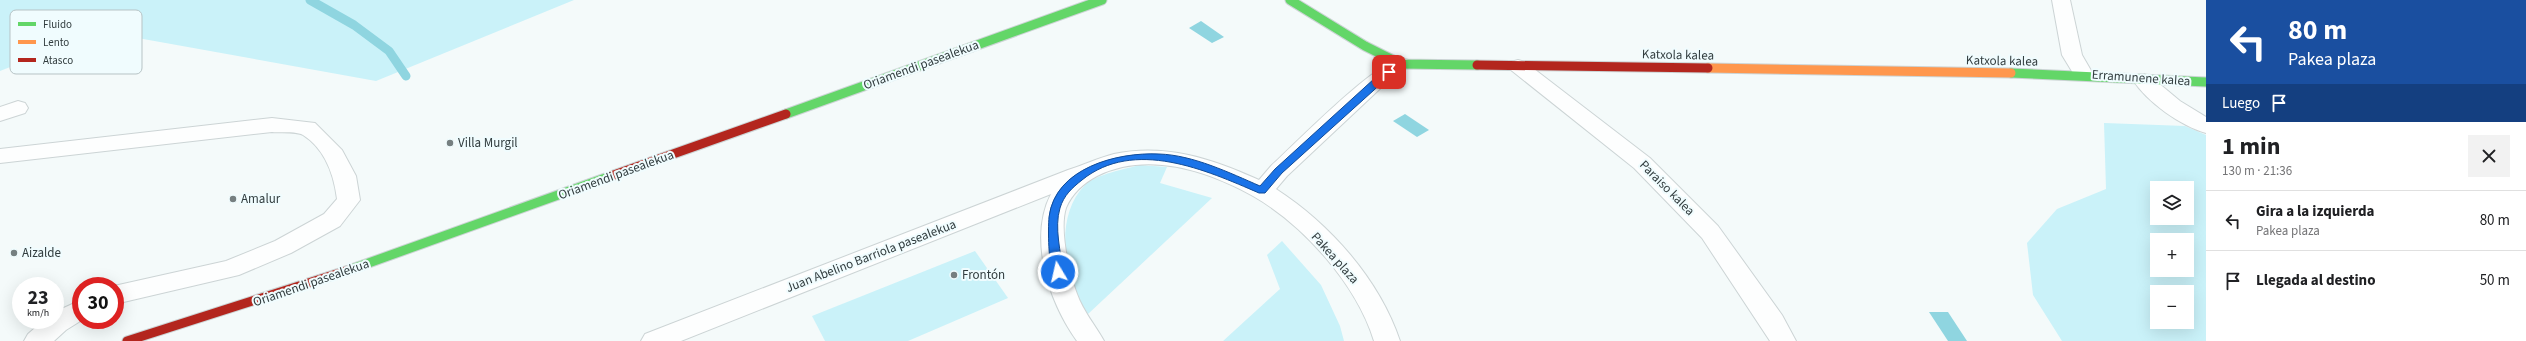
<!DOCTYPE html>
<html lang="es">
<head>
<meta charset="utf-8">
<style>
  :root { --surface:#fff; --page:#f2f2f2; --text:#202124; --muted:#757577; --line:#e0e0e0 }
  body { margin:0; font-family:"Source Sans 3",sans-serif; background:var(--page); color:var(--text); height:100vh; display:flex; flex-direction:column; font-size:15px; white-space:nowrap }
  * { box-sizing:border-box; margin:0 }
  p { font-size:13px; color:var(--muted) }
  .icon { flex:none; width:22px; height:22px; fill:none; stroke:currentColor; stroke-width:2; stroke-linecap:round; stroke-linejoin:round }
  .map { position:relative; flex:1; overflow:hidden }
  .details { display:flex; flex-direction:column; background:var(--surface); width:320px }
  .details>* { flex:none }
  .top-card { background:#1a4fa0; color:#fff; overflow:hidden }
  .tools { position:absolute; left:2150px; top:181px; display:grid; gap:8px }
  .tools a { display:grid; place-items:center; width:44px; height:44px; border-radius:0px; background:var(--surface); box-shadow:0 4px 16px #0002; font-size:20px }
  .speed { position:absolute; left:12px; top:277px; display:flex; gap:8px; font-size:20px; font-weight:700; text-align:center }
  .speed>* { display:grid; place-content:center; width:52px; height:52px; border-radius:50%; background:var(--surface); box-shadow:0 4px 16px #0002; line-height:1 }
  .speed small { font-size:10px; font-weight:400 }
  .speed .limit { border:6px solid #d22; background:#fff; color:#111 }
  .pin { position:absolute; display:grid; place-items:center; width:34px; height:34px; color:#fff; margin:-17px; border-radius:8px; box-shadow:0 2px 6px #0006 }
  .me { position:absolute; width:44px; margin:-22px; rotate:351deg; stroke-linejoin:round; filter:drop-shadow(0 0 3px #0008) }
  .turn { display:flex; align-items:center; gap:14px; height:84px; padding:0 16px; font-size:18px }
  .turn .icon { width:52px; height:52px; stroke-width:2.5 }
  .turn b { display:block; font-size:28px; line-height:34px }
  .then { display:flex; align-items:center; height:38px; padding:0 16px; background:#0003; gap:8px; font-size:15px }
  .round { display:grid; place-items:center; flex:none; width:42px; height:42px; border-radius:0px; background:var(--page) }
  .summary { display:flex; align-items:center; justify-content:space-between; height:68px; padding:0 16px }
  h1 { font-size:24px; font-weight:700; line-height:30px }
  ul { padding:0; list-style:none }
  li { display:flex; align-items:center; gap:12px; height:60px; padding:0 16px; border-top:1px solid var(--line) }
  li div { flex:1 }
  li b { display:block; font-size:15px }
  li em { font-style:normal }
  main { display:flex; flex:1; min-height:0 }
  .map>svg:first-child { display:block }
  .green { fill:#caf2f9; fill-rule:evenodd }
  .water { fill:#8fd5e0 }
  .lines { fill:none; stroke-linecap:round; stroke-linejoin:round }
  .stream { stroke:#8fd5e0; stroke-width:9 }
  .street-casing { stroke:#ccd4d5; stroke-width:2 }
  .fast-casing { stroke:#ccd4d5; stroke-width:11 }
  .slow-casing { stroke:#ccd4d5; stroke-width:11 }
  .jam-casing { stroke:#ccd4d5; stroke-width:11 }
  .street { fill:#fdfefe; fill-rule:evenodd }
  .fast { stroke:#63d668; stroke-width:9 }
  .slow { stroke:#ff974d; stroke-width:9 }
  .jam { stroke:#b3261e; stroke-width:9 }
  .route { fill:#1a73e8; stroke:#114b97 }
  .poi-dot { fill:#767f80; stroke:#f0fcfe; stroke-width:1.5 }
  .labels { text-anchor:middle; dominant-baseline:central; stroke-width:4; stroke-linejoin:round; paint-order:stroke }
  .street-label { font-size:13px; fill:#323d3f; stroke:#f0fcfe }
  .poi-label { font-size:13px; fill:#323d3f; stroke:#f0fcfe; text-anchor:start }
  .key { fill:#f0fcfe; stroke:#b7c3c5; stroke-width:1 }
  .key-label { font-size:11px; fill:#323d3f }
</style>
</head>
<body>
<main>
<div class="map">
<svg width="2206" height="341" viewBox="0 0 2206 341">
  <rect width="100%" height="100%" fill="#f4fafa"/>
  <!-- green -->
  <g class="green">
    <path d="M0 0H574L376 81 121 35 74 42 0 71Z"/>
    <path d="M2104 123 2185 126 2206 135V341H2062L2033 295 2027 243 2057 209 2106 189ZM2157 188H2187V218H2157ZM2157 240H2187V270H2157ZM2157 292H2187V322H2157Z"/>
    <path d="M1140 165 1167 167 1160 183 1212 198 1088 314C1083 306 1078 298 1074 289 1062 257 1059 211 1085 185 1097 174 1125 169 1140 165Z"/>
    <path d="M1282 241 1321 285 1340 326 1344 341H1223L1280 289 1267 255Z"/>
    <path d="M975 251 1008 298 908 341H825L812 316Z"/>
  </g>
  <!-- water -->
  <g class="water">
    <path d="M1201 21 1224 37 1212 43 1189 28Z"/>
    <path d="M1405 114 1429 130 1417 137 1393 121Z"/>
    <path d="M1929 312H1948L1967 341H1948Z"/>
  </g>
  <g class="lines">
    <!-- stream -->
    <path class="stream" d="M310 0 354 25 389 51 406 76"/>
    <defs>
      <g id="street">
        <path d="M2052 0H2070L2082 55 2093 74 2090 78 2083 80 2076 78 2062 55Z"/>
        <path d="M1401 58 1408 60 1411 64 1385 84 1287 176 1276 189C1330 224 1379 279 1400 341H1374C1357 285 1304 225 1253 196 1206 170 1147 151 1097 176 1084 183 1072 193 1066 208 1059 229 1069 273 1077 294 1083 311 1095 325 1104 341H1077C1049 302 1028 239 1051 194L681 341H641L645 334 1068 170C1084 165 1098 158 1114 154 1165 143 1213 159 1259 180L1271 166C1297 142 1372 65 1401 58Z"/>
        <path d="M1518 60 1525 62 1650 158 1718 226 1782 315 1796 341H1770L1702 238 1634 168 1511 70 1508 66 1511 62Z"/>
        <path d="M2143 74 2150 76 2180 101 2206 117V133C2181 126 2147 102 2133 80L2136 76Z"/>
        <path d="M18 101 25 103 28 108 25 113 0 121V107Z"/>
        <path d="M272 118 315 123 342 150 356 176 360 200 340 226 291 253 239 275 115 304 114 286 226 261 275 241 324 214 337 199C334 175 325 149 303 135 296 131 280 133 272 132L0 163V149Z"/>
        <path d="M81 300 82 320 66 330 54 341H24L28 334 44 320H55V312Z"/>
      </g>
      <g id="fast">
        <path d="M1290 0 1365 46 1401 64 1477 65"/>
        <path d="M2011 73 2206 82"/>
        <path d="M786 114 1102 0"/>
        <path d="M349 270 611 176"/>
      </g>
      <path id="slow" d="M1708 68 2011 73"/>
      <g id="jam">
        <path d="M1477 65 1708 68"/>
        <path d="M611 176 786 114"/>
        <path d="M127 341 349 270"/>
      </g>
    </defs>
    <!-- street casing -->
    <use href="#street" class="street-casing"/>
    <!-- fast casing -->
    <use href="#fast" class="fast-casing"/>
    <!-- slow casing -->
    <use href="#slow" class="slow-casing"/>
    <!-- jam casing -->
    <use href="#jam" class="jam-casing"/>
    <!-- street -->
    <use href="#street" class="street"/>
    <!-- fast -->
    <use href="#fast" class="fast"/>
    <!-- slow -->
    <use href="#slow" class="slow"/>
    <!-- jam -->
    <use href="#jam" class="jam"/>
  </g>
  <!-- route -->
  <path class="route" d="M1386 70 1394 72 1282 173 1265 193H1259C1206 170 1134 138 1082 180 1072 188 1064 195 1060 208 1054 228 1061 252 1063 272L1058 276 1054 275C1048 264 1048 230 1049 217 1055 168 1117 152 1159 154 1193 155 1230 173 1260 186L1275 169 1375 78Z"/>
  <!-- markers -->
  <g class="poi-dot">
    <circle cx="450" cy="143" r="4"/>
    <circle cx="233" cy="199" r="4"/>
    <circle cx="14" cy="253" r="4"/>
    <circle cx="954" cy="275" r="4"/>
  </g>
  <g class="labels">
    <!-- street labels -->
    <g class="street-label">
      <text transform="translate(1678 55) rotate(1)">Katxola kalea</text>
      <text transform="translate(2002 61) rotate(1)">Katxola kalea</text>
      <text transform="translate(921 65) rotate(-20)">Oriamendi pasealekua</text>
      <text transform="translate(2141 78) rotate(4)">Erramunene kalea</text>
      <text transform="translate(616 175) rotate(-20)">Oriamendi pasealekua</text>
      <text transform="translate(1667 188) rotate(45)">Paraiso kalea</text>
      <text transform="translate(871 256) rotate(-21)">Juan Abelino Barriola pasealekua</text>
      <text transform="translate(1335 258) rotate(48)">Pakea plaza</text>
      <text transform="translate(311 283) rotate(-19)">Oriamendi pasealekua</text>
    </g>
    <!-- poi labels -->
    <g class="poi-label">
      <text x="458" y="143">Villa Murgil</text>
      <text x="241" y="199">Amalur</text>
      <text x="22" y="253">Aizalde</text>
      <text x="962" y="275">Frontón</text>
    </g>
  </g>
  <!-- legend -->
  <rect x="10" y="10" width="132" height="64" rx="6" class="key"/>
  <rect x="18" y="22" width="18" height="4" fill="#63d668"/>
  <rect x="18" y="40" width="18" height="4" fill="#ff974d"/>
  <rect x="18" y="58" width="18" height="4" fill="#b3261e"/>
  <g class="key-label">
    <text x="43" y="28">Fluido</text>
    <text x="43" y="46">Lento</text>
    <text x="43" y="64">Atasco</text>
  </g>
</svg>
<div class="tools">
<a><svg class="icon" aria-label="layers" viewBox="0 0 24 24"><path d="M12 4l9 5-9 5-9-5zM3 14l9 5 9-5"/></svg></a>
<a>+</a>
<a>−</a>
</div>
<div class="speed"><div>23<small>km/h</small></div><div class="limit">30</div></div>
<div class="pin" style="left:1389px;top:72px;background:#d93025"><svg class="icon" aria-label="arrive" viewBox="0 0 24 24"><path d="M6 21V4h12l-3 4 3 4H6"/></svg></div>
<svg class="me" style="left:1058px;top:272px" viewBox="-20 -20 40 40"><circle r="17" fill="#1a73e8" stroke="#fff" stroke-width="3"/><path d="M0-11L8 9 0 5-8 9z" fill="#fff"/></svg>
</div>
<section class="details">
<div class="top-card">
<div class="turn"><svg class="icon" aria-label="left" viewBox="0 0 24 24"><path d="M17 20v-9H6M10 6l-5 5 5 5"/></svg><div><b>80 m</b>Pakea plaza</div></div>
<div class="then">Luego<svg class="icon" aria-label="arrive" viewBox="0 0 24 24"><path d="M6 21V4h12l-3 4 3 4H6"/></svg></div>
</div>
<div class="summary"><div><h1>1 min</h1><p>130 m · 21:36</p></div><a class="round"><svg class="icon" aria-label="close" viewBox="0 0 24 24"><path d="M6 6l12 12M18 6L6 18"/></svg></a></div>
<ul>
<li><svg class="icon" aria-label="left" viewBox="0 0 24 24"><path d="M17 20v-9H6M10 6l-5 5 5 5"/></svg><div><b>Gira a la izquierda</b><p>Pakea plaza</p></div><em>80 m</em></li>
<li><svg class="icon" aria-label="arrive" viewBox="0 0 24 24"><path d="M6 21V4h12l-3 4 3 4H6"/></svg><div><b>Llegada al destino</b></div><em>50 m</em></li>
</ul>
</section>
</main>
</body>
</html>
